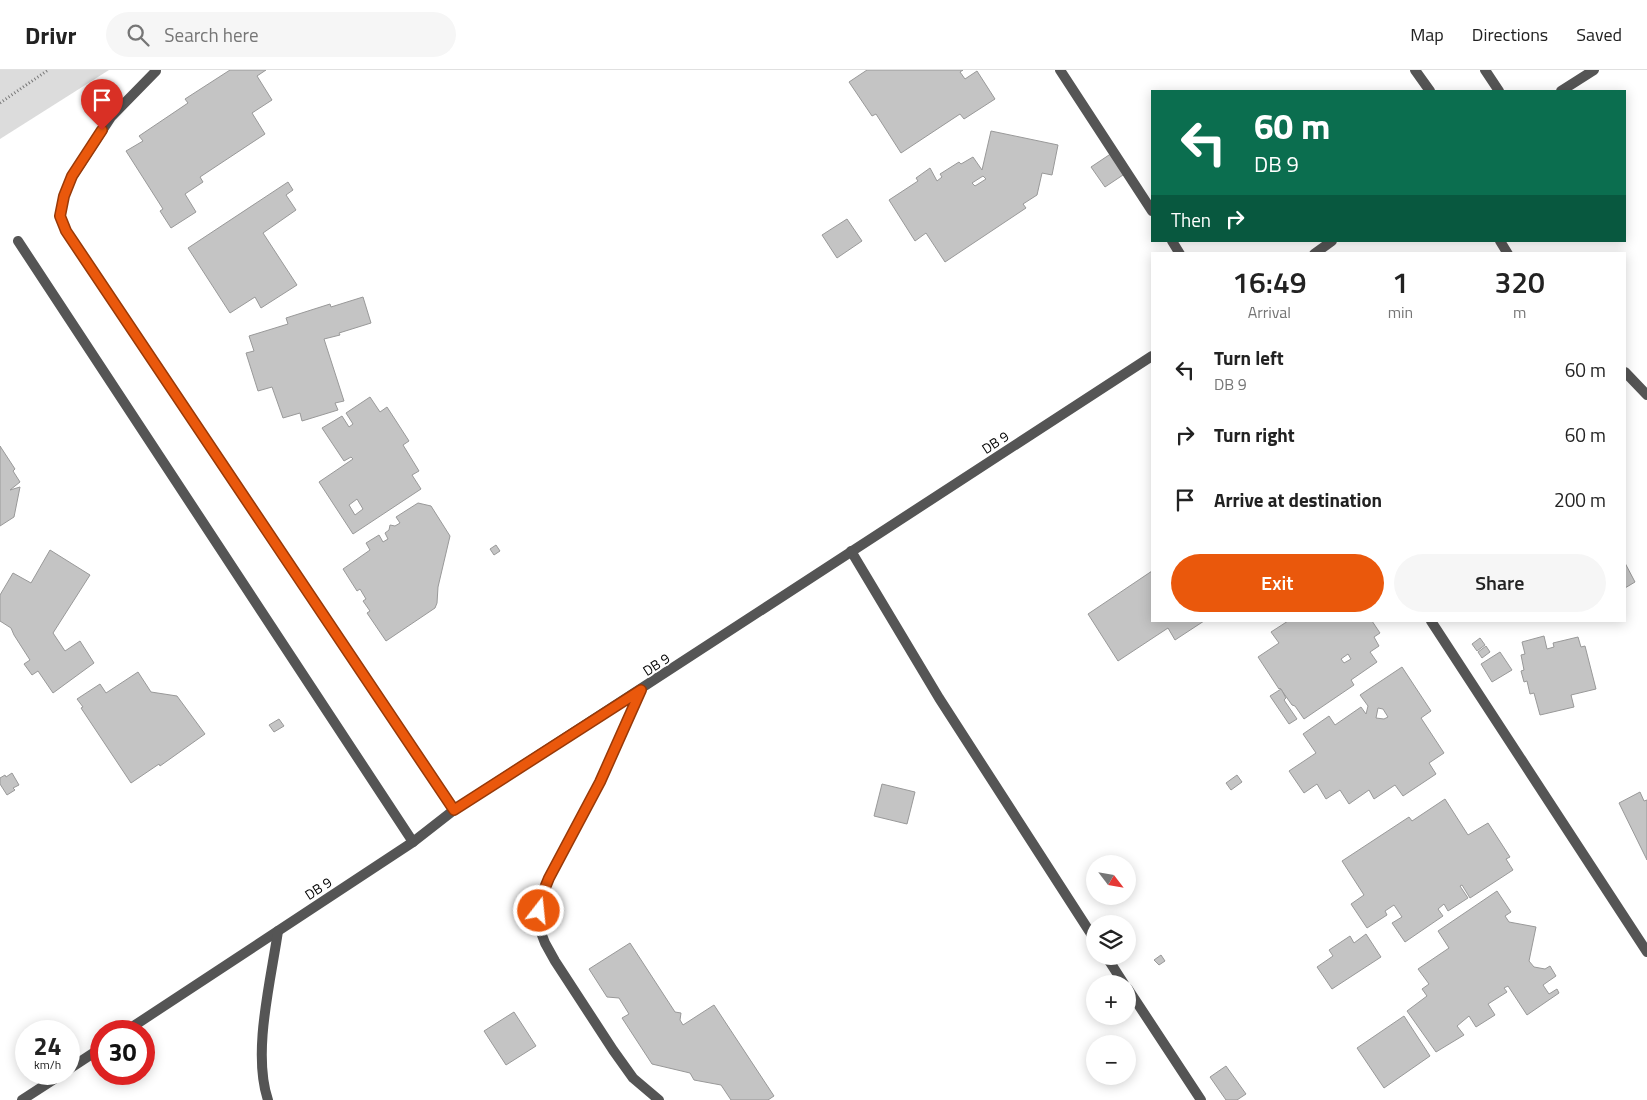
<!DOCTYPE html>
<html lang="en">
<head>
<meta charset="utf-8">
<style>
  :root { --surface:#fff; --page:#f6f6f6; --text:#222; --muted:#767676; --line:#e0e0e0; --accent:#ea580c }
  body { margin:0; font-family:"Titillium Web",sans-serif; background:var(--page); color:var(--text); height:100vh; display:flex; flex-direction:column; font-size:19px; white-space:nowrap }
  * { box-sizing:border-box; margin:0 }
  p { font-size:16px; color:var(--muted) }
  .icon { flex:none; width:28px; height:28px; fill:none; stroke:currentColor; stroke-width:2; stroke-linecap:round; stroke-linejoin:round }
  .map { position:relative; flex:1; overflow:hidden }
  .panel { position:absolute; left:1151px; top:182px; width:475px; height:370px; display:flex; flex-direction:column; background:var(--surface); border-radius:0px; box-shadow:0 2px 12px #0003 }
  .panel>* { flex:none }
  .hud { position:absolute; left:1151px; top:20px; width:475px; height:152px; border-radius:0px; box-shadow:0 2px 12px #0003; background:#0b6e4f; color:#fff; overflow:hidden }
  .needle { width:32px; rotate:121deg }
  .buttons { position:absolute; left:1086px; top:785px; display:grid; gap:10px }
  .buttons a { display:grid; place-items:center; width:50px; height:50px; border-radius:50%; background:var(--surface); box-shadow:0 2px 12px #0003; font-size:25px }
  .speed { position:absolute; left:15px; top:950px; display:flex; gap:10px; font-size:25px; font-weight:700; text-align:center }
  .speed>* { display:grid; place-content:center; width:65px; height:65px; border-radius:50%; background:var(--surface); box-shadow:0 2px 12px #0003; line-height:1 }
  .speed small { font-size:12px; font-weight:400 }
  .speed .limit { border:8px solid #d22; background:#fff; color:#111 }
  .pin { position:absolute; display:grid; place-items:center; width:42px; height:42px; color:#fff; margin:-51px -21px; border-radius:50% 50% 50% 0; rotate:-45deg; box-shadow:0 0 5px #0007 }
  .pin .icon { rotate:45deg }
  .me { position:absolute; width:55px; margin:-28px; rotate:16deg; stroke-linejoin:round; filter:drop-shadow(0 0 4px #0008) }
  .turn { display:flex; align-items:center; gap:18px; height:105px; padding:0 20px; font-size:22px }
  .turn .icon { width:65px; height:65px; stroke-width:2.5 }
  .turn b { display:block; font-size:35px; line-height:42px }
  .then { display:flex; align-items:center; height:48px; padding:0 20px; background:#0003; gap:10px; font-size:19px }
  .eta { display:flex; justify-content:space-evenly; align-items:center; height:85px; text-align:center }
  .eta b { font-size:30px; font-weight:600; line-height:35px }
  .cta { display:flex; gap:10px; margin-top:auto; padding:10px 20px }
  .cta a { flex:1; height:58px; border-radius:30px; background:var(--accent); color:#fff; font-size:20px; font-weight:600; line-height:58px; text-align:center }
  .cta a+a { background:var(--page); color:var(--text) }
  ul { padding:0; list-style:none }
  li { display:flex; align-items:center; gap:15px; height:65px; padding:0 20px }
  li div { flex:1 }
  li b { display:block; font-size:19px }
  li em { font-style:normal }
  header { display:flex; align-items:center; gap:30px; box-sizing:border-box; height:70px; padding:0 25px; background:var(--surface); border-bottom:1px solid var(--line) }
  header strong { font-size:24px }
  nav { display:flex; gap:28px; margin-inline-start:auto; font-size:18px }
  .search { width:350px; height:45px; background:var(--page); display:flex; align-items:center; gap:12px; box-sizing:border-box; padding:0 18px; border-radius:28px; color:var(--muted); font-size:19px }
  .map>svg:first-child { display:block }
  .green { fill:#dcdcdc }
  .building { fill:#c4c4c4; stroke:#999; fill-rule:evenodd }
  .lines { fill:none; stroke-linecap:round; stroke-linejoin:round }
  .path { stroke:#777; stroke-width:3; stroke-dasharray:1 2.5; stroke-linecap:butt }
  .minor { stroke:#555; stroke-width:10 }
  .route-casing { stroke:#983908; stroke-width:12 }
  .route { stroke:#ea580c; stroke-width:9 }
  .labels { text-anchor:middle; dominant-baseline:central; stroke-width:4; stroke-linejoin:round; paint-order:stroke }
  .street-label { font-size:14px; fill:#000; stroke:#fff }
</style>
</head>
<body>
<header>
<strong>Drivr</strong>
<div class="search"><svg class="icon" aria-label="search" viewBox="0 0 24 24"><circle cx="10" cy="10" r="6"/><path d="M15 15l6 6"/></svg>Search here</div>
<nav><a>Map</a><a>Directions</a><a>Saved</a></nav>
</header>
<div class="map">
<svg width="1647" height="1030" viewBox="0 0 1647 1030">
  <rect width="100%" height="100%" fill="#fff"/>
  <!-- green -->
  <path class="green" d="M0 0H109L0 69Z"/>
  <!-- building -->
  <g class="building">
    <path d="M230 0H266L257 6 272 30 252 43 265 64 200 107 203 112 185 124 196 142 171 158 160 141 163 139 126 81 143 71 139 66 188 33 185 29Z"/>
    <path d="M867 0H963L960 2 965 9 977 1 995 29 964 49 960 44 901 83 876 44 872 46 849 12Z"/>
    <path d="M991 61 1058 75 1052 105 1042 103 1037 125 1023 134 1026 138 945 192 926 163 915 171 889 130 918 111 916 108 930 98 937 111 942 107 940 104 959 92 961 94 973 87 982 100ZM983 106 986 109 975 116 972 113Z"/>
    <path d="M1112 83 1129 101 1105 117 1091 97Z"/>
    <path d="M288 112 293 120 286 125 296 140 263 163 297 215 261 238 255 227 230 243 188 178Z"/>
    <path d="M847 149 862 171 837 188 822 165Z"/>
    <path d="M363 227 371 253 339 263 340 265 324 269 344 331 335 333 338 340 302 351 300 343 283 348 272 317 258 321 246 283 254 281 249 266 288 254 286 248 330 234 331 237Z"/>
    <path d="M370 327 380 342 387 337 409 371 403 375 419 401 412 405 421 419 353 464 319 412 353 389 351 387 344 391 322 358 342 346 349 357 353 354 346 343ZM357 429 363 439 355 445 349 435Z"/>
    <path d="M0 376 15 399 13 401 20 412 10 420 20 417 14 447 0 456Z"/>
    <path d="M418 433 431 436 450 466 438 517 437 533 435 538 386 571 367 543 370 541 363 531 366 529 360 519 357 521 343 499 370 480 366 473 379 465 383 472 388 469 385 463 389 460 390 455 395 456 400 453 396 447Z"/>
    <path d="M496 475 500 481 494 485 490 479Z"/>
    <path d="M50 480 90 505 53 563 65 581 80 571 94 593 53 623 38 601 32 605 24 594 30 590 14 565 11 558 0 551V525L13 503 31 513Z"/>
    <path d="M1625 493 1635 512 1625 518Z"/>
    <path d="M1152 501V551H1204L1175 570 1168 558 1118 591 1088 544Z"/>
    <path d="M1288 551H1372L1380 563 1374 567 1379 576 1370 582 1377 592 1351 610 1354 615 1304 649 1295 636 1292 635 1280 618 1279 619 1258 587 1279 573 1271 562ZM1348 584 1351 589 1344 593 1341 589Z"/>
    <path d="M1544 566 1547 579 1554 577 1553 573 1578 567 1581 577 1585 576 1596 619 1571 625 1574 637 1540 645 1534 623 1530 624 1527 611 1524 612 1521 601 1524 600 1521 585 1525 584 1522 572Z"/>
    <path d="M1480 568 1485 575 1477 581 1472 574Z"/>
    <path d="M1486 576 1490 582 1482 588 1478 582Z"/>
    <path d="M1500 582 1512 600 1492 612 1481 594Z"/>
    <path d="M1402 597 1431 641 1421 648 1444 683 1429 693 1436 704 1403 726 1395 715 1374 729 1369 720 1349 734 1340 720 1326 729 1317 714 1304 723 1289 701 1316 683 1303 664 1329 646 1335 655 1361 637 1366 644 1368 636 1360 625ZM1378 638 1383 639 1388 647 1384 649 1376 648Z"/>
    <path d="M138 602 151 622 177 626 205 664 160 696 159 694 131 713 81 638 83 637 77 629 100 614 106 623Z"/>
    <path d="M1281 619 1286 628 1284 630 1297 649 1289 654 1270 626Z"/>
    <path d="M279 649 284 656 274 662 269 655Z"/>
    <path d="M12 703 19 715 13 718 15 720 7 725 0 714V708L5 705 6 707Z"/>
    <path d="M1237 705 1242 712 1231 720 1226 713Z"/>
    <path d="M882 714 915 722 907 754 874 746Z"/>
    <path d="M1640 722 1644 731 1647 730V790L1619 733Z"/>
    <path d="M1445 729 1468 765 1488 753 1510 787 1506 789 1513 800 1470 828 1462 815 1460 816 1468 828 1448 841 1444 834 1438 839 1443 846 1405 872 1392 853 1402 847 1394 835 1385 841 1387 845 1367 858 1351 834 1364 825 1342 791 1409 747 1412 751Z"/>
    <path d="M1497 821 1511 842 1505 846 1509 852 1536 857 1529 891 1534 897 1545 899 1550 896 1556 906 1543 915 1549 924 1557 919 1559 923 1527 945 1508 916 1504 918 1507 922 1488 934 1495 945 1476 957 1469 946 1457 956 1464 965 1436 982 1407 941 1427 926 1422 919 1429 914 1418 899 1449 878 1438 861Z"/>
    <path d="M1366 864 1381 887 1332 919 1317 897 1333 886 1329 880 1350 866 1354 873Z"/>
    <path d="M630 873 675 942 681 943 680 950 683 955 714 935 774 1026 768 1030H731L721 1015 694 1010 690 1003 652 994 622 948 629 944 619 928 607 927 589 899Z"/>
    <path d="M1161 885 1165 891 1159 895 1154 890Z"/>
    <path d="M514 942 536 976 506 995 484 961Z"/>
    <path d="M1404 946 1430 986 1384 1018 1357 978Z"/>
    <path d="M1226 996 1246 1024 1237 1030H1226L1210 1007Z"/>
  </g>
  <g class="lines">
    <!-- path -->
    <path class="path" d="M0 33 48 0"/>
    <!-- minor -->
    <g class="minor">
      <path d="M1060 0 1152 141"/>
      <path d="M1415 0 1430 21"/>
      <path d="M1485 0 1499 21"/>
      <path d="M156 1 111 47 72 107 64 126 60 146 66 161 454 740"/>
      <path d="M1561 21 1594 0"/>
      <path d="M18 171 413 772"/>
      <path d="M1172 171 1180 184"/>
      <path d="M1500 171 1508 184"/>
      <path d="M1314 184 1332 171"/>
      <path d="M1625 302 1647 325"/>
      <path d="M851 481 939 628 1095 870"/>
      <path d="M1431 551 1647 882"/>
      <path d="M641 620 600 712 549 808 540 830 537 852 545 873 555 891 613 980 633 1008 659 1030"/>
      <path d="M1106 886 1124 914"/>
      <path d="M1128 919 1201 1030"/>
      <path d="M126 961 413 772 454 740 1152 286"/>
      <path d="M69 999 101 978"/>
      <path d="M22 1030 62 1004"/>
      <path d="M268 1030C252 983 271 910 278 861"/>
    </g>
  </g>
  <g class="lines">
    <defs>
      <path id="route" d="M102 60 72 106 64 126 60 146 66 161 454 740 641 620 600 712 549 808 540 830 539 841"/>
    </defs>
    <!-- route casing -->
    <use href="#route" class="route-casing"/>
    <!-- route -->
    <use href="#route" class="route"/>
  </g>
  <g class="labels">
    <!-- street labels -->
    <g class="street-label">
      <text transform="translate(995 372) rotate(-33)">DB 9</text>
      <text transform="translate(656 594) rotate(-33)">DB 9</text>
      <text transform="translate(318 818) rotate(-33)">DB 9</text>
    </g>
  </g>
</svg>
<div class="buttons">
<a><svg class="needle" viewBox="-14 -14 28 28"><path d="M0-13l5 13h-10z" fill="#e53935"/><path d="M0 13l5-13h-10z" fill="#767676"/></svg></a>
<a><svg class="icon" aria-label="layers" viewBox="0 0 24 24"><path d="M12 4l9 5-9 5-9-5zM3 14l9 5 9-5"/></svg></a>
<a>+</a>
<a>−</a>
</div>
<div class="speed"><div>24<small>km/h</small></div><div class="limit">30</div></div>
<div class="pin" style="left:102px;top:60px;background:#d93025"><svg class="icon" aria-label="arrive" viewBox="0 0 24 24"><path d="M6 21V4h12l-3 4 3 4H6"/></svg></div>
<svg class="me" style="left:539px;top:841px" viewBox="-20 -20 40 40"><circle r="17" fill="#ea580c" stroke="#fff" stroke-width="3"/><path d="M0-11L8 9 0 5-8 9z" fill="#fff"/></svg>
<div class="hud">
<div class="turn"><svg class="icon" aria-label="left" viewBox="0 0 24 24"><path d="M17 20v-9H6M10 6l-5 5 5 5"/></svg><div><b>60 m</b>DB 9</div></div>
<div class="then">Then<svg class="icon" aria-label="right" viewBox="0 0 24 24"><path d="M7 20v-9h11M14 6l5 5-5 5"/></svg></div>
</div>
<section class="panel">
<div class="eta">
<div><b>16:49</b><p>Arrival</p></div>
<div><b>1</b><p>min</p></div>
<div><b>320</b><p>m</p></div>
</div>
<ul>
<li><svg class="icon" aria-label="left" viewBox="0 0 24 24"><path d="M17 20v-9H6M10 6l-5 5 5 5"/></svg><div><b>Turn left</b><p>DB 9</p></div><em>60 m</em></li>
<li><svg class="icon" aria-label="right" viewBox="0 0 24 24"><path d="M7 20v-9h11M14 6l5 5-5 5"/></svg><div><b>Turn right</b></div><em>60 m</em></li>
<li><svg class="icon" aria-label="arrive" viewBox="0 0 24 24"><path d="M6 21V4h12l-3 4 3 4H6"/></svg><div><b>Arrive at destination</b></div><em>200 m</em></li>
</ul>
<div class="cta"><a>Exit</a><a>Share</a></div>
</section>
</div>
</body>
</html>
